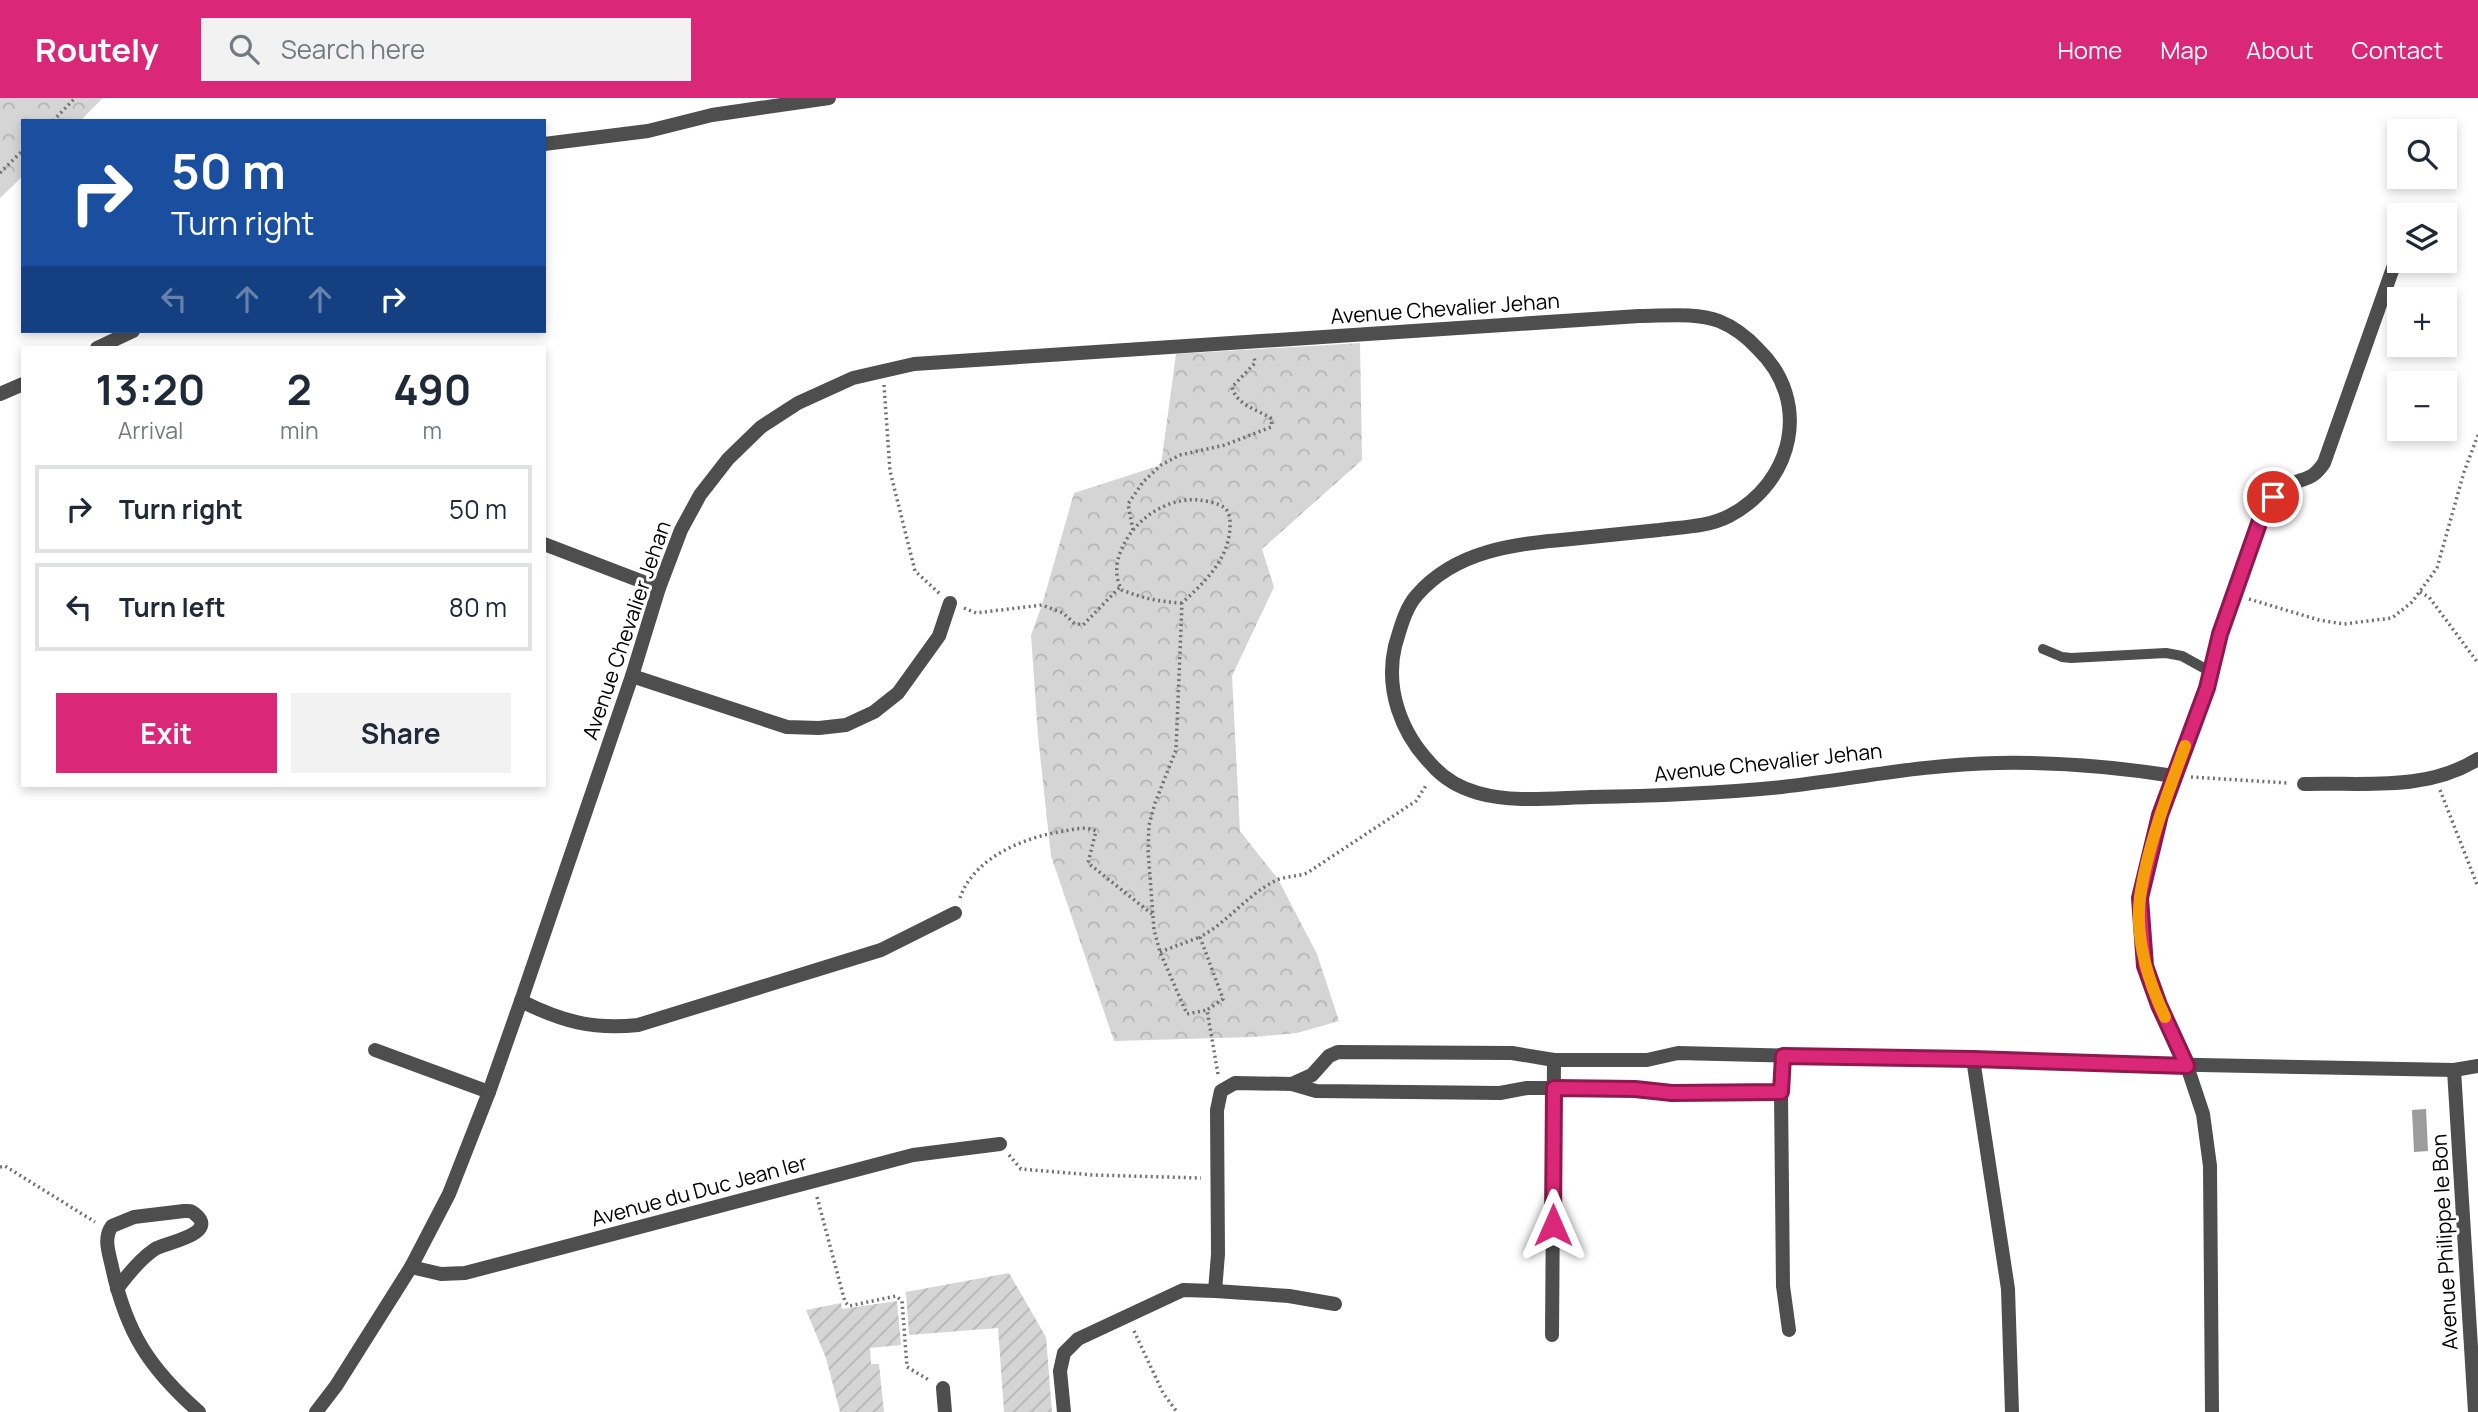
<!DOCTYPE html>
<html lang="en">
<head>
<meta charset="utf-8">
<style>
  :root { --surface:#fff; --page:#f2f2f3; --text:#1f2937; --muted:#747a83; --line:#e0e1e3; --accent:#db2777 }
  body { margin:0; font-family:Manrope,sans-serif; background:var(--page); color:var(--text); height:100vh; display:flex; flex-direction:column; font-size:26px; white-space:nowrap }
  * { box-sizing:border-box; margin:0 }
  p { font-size:23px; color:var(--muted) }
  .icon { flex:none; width:38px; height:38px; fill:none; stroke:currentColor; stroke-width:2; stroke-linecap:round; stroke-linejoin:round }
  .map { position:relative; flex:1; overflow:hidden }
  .side { position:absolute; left:21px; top:248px; width:525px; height:441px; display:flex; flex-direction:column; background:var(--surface); border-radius:0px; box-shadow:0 4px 10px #0003 }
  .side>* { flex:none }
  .banner { position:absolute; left:21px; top:21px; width:525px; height:214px; border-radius:0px; box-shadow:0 4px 10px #0003; background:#1a4fa0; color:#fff; overflow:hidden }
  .buttons { position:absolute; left:2387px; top:21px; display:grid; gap:14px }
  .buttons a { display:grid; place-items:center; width:70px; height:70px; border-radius:0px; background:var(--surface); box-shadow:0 4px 10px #0003; font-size:35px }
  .pin { position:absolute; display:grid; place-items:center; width:60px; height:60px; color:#fff; margin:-30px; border:4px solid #fff; border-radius:50%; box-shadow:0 2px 7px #0007 }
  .me { position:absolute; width:77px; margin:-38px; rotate:0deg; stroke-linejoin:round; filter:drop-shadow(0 0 5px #0008) }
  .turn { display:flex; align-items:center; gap:24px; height:147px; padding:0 35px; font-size:32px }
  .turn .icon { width:91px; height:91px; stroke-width:2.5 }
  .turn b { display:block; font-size:49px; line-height:60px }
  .lanes { display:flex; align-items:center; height:66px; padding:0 35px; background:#0003; justify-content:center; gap:35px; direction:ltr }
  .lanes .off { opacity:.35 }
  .eta { display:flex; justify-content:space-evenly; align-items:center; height:119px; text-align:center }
  .eta b { font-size:42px; font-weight:700; line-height:49px }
  .action { display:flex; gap:14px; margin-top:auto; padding:14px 35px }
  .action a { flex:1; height:80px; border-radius:0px; background:var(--accent); color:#fff; font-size:28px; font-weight:700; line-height:80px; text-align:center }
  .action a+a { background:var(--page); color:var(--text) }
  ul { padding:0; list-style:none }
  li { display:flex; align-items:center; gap:21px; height:88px; margin:0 14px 10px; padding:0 21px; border:4px solid var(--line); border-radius:0px }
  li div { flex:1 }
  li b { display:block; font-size:26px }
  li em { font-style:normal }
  header { display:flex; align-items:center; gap:42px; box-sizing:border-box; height:98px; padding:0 35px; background:var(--accent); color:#fff }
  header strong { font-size:33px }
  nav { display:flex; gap:38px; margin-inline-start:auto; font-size:24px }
  .search { width:490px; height:63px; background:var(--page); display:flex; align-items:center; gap:18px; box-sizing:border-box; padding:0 24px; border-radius:0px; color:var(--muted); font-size:26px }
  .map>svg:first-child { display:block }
  .park { fill:url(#park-crowns) }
  .garden { fill:url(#garden-furrows) }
  .water { fill:#9c9c9c }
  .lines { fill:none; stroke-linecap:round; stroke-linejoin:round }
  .path { stroke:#707070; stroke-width:3.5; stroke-dasharray:2 3.5; stroke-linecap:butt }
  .lane { stroke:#4e4e4e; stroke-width:10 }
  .street { stroke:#4e4e4e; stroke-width:14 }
  .route-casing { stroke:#8e194d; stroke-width:18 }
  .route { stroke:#db2777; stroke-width:12 }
  .slow { stroke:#f59e0b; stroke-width:12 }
  .labels { text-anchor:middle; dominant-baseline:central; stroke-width:6; stroke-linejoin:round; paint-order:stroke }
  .street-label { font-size:21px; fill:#000; stroke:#fff }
</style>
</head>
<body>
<header>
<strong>Routely</strong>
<div class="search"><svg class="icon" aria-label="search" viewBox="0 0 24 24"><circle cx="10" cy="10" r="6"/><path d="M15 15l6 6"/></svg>Search here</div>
<nav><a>Home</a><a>Map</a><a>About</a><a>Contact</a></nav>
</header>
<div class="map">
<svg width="2478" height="1314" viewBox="0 0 2478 1314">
  <defs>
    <pattern id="park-crowns" width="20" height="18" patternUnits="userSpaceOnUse" patternTransform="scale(1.75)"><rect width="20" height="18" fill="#d5d5d5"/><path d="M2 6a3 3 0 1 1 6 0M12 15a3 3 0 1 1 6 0" fill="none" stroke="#b5b5b5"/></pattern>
    <pattern id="garden-furrows" width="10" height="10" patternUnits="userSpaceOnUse" patternTransform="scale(1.75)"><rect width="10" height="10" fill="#d5d5d5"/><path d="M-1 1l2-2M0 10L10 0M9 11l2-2" fill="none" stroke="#b5b5b5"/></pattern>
  </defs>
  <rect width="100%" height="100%" fill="#fff"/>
  <!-- park -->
  <g class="park">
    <path d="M0 0H103L80 23H23V78L0 100Z"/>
    <path d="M1360 245 1362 362 1262 451 1274 489 1232 578 1240 733 1278 781 1317 856 1339 923 1297 935 1253 939 1114 943 1051 758 1038 638 1031 537 1042 507 1074 395 1161 367 1176 256Z"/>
  </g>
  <!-- garden -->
  <g class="garden">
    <path d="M1009 1175 1046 1239 1052 1314H1004L998 1230 909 1237 906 1194Z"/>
    <path d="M897 1203 901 1247 870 1250 871 1266H879L884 1314H840L826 1260 806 1212 841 1205 842 1211Z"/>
  </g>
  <!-- water -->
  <path class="water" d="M2426 1011 2428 1053 2414 1054 2412 1012Z"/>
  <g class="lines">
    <!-- path -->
    <g class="path">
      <path d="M53 23 75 0"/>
      <path d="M0 75 23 52"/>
      <path d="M884 287 890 373 915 473 940 496"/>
      <path d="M1133 432 1128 406 1143 384 1161 367 1180 357 1225 347 1271 329 1272 321C1257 311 1236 307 1232 289L1255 265 1254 259"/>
      <path d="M2420 494 2429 499 2478 565"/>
      <path d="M2249 501 2319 522 2344 526 2392 520 2412 504 2437 470 2464 374 2478 337"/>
      <path d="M1182 505C1160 504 1142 500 1122 492 1114 479 1116 463 1122 450 1135 421 1167 399 1199 402 1207 403 1218 405 1225 410 1229 414 1230 420 1230 425 1231 459 1206 483 1182 505L1176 652 1155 705 1149 727 1148 752 1154 832 1160 854 1187 916 1207 912"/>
      <path d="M964 510 976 515 1042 507 1063 515 1074 525 1083 527 1120 489"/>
      <path d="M2191 679 2288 685"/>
      <path d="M2440 692 2478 789"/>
      <path d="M960 800C974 759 1025 739 1064 733 1075 731 1086 728 1096 733L1088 765 1152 816"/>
      <path d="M1160 854 1200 839"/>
      <path d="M1218 976 1207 912 1223 901 1200 839C1228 824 1247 797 1275 783 1284 778 1297 779 1307 775L1416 703 1427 686"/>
      <path d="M1009 1057 1021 1071 1093 1077 1201 1080"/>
      <path d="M0 1069 5 1068 95 1124"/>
      <path d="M817 1099 845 1204 849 1208 896 1198 902 1203 907 1269 929 1282"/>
      <path d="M1134 1233 1163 1295 1177 1314"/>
    </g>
    <!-- lane -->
    <path class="lane" d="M2043 551 2062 559 2071 560 2166 555 2182 558 2211 574"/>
    <!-- street -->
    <g class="street">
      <path d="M544 46 648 33 712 17 829 0"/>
      <path d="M97 250 133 233"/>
      <path d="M0 296 23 286"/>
      <path d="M544 446 659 490"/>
      <path d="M632 578 787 629 819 630 846 627 874 614 898 595 939 538 950 505"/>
      <path d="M2304 686C2364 684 2425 694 2478 661"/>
      <path d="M521 903C561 923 593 932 638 927L881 852 955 815"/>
      <path d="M375 952 489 994"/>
      <path d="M1973 961 2008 1191 2012 1314"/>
      <path d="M2454 972 2475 1314"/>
      <path d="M1292 986 1312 977 1329 958 1338 954 1512 955 1554 962H1647L1678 955C1937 961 2195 968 2454 972L2478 968"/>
      <path d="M1781 994 1783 1188 1789 1232"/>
      <path d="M411 1169 441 1176 465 1175 913 1057 1000 1046"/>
      <path d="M117 1191C128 1176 140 1161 155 1151 164 1145 220 1136 195 1116 190 1112 190 1113 184 1113L134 1119 112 1128C103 1140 109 1155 112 1169 126 1234 149 1270 199 1314"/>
      <path d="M1215 1193 1289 1198 1335 1206"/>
      <path d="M1552 1237 1554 962"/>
      <path d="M943 1290 945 1314"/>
      <path d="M316 1314 336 1288 411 1169 449 1096 489 994 521 903 632 578 659 490 681 432 700 397 728 361 761 329 798 305 853 280 914 266 1639 218C1665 218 1695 214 1719 223 1734 229 1747 239 1758 251 1812 303 1794 384 1729 418 1708 429 1682 429 1659 432 1629 435 1600 438 1571 441 1515 446 1456 452 1417 497 1405 510 1400 532 1395 548 1385 591 1401 635 1431 666 1443 680 1460 690 1478 695 1513 705 1553 700 1590 699 1654 698 1719 695 1782 689 1854 681 1925 666 1998 665 2056 664 2116 669 2174 678"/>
      <path d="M1064 1314 1060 1273 1064 1255 1078 1241 1183 1192 1215 1193 1218 1156 1217 1012 1221 993 1235 985 1292 986 1316 993 1500 995 1527 990H1554L1635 991 1672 995 1781 994 1784 958"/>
      <path d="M2212 1314 2210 1068 2203 1016 2187 968 2159 907 2145 868 2140 800 2160 717 2207 590 2220 535 2263 414C2270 403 2279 391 2291 386 2308 379 2313 381 2324 365L2399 153"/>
    </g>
  </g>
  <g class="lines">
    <defs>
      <path id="route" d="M1553 1127 1554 990 1635 991 1672 995 1781 994 1783 958 1973 961 2187 968 2159 907 2145 868 2140 800 2160 717 2207 590 2220 536 2263 414 2273 399"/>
    </defs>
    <!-- route casing -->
    <use href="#route" class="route-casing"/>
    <!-- route -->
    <use href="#route" class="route"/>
    <!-- slow -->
    <path class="slow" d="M2165 919C2148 883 2135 839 2140 799 2147 750 2168 694 2185 648"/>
  </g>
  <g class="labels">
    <!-- street labels -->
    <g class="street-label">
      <text transform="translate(1445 210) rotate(-4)">Avenue Chevalier Jehan</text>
      <text transform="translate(626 532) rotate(-71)">Avenue Chevalier Jehan</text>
      <text transform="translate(1768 664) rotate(-6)">Avenue Chevalier Jehan</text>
      <text transform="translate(699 1092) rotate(-15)">Avenue du Duc Jean Ier</text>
      <text transform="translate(2444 1144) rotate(-93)">Avenue Philippe le Bon</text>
    </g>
  </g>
</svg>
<div class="buttons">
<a><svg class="icon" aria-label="search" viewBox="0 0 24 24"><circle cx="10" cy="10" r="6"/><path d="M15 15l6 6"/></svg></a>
<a><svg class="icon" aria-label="layers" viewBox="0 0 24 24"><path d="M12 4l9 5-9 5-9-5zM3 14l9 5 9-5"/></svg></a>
<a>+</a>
<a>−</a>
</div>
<div class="pin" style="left:2273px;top:399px;background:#d93025"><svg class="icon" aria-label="arrive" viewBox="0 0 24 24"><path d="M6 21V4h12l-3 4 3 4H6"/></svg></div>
<svg class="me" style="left:1553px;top:1127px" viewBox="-20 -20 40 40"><path d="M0-17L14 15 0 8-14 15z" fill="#db2777" stroke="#fff" stroke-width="4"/></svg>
<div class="banner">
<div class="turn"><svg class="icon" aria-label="right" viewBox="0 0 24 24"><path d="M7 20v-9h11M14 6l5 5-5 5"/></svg><div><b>50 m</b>Turn right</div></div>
<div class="lanes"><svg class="icon off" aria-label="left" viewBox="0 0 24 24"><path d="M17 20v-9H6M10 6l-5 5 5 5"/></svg><svg class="icon off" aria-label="ahead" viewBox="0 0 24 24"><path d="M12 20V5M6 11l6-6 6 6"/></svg><svg class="icon off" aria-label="ahead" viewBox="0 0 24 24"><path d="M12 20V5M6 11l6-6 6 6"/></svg><svg class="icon" aria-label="right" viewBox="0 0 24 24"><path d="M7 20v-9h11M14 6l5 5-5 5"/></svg></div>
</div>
<section class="side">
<div class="eta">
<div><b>13:20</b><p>Arrival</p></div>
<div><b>2</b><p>min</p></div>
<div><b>490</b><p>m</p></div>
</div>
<ul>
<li><svg class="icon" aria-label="right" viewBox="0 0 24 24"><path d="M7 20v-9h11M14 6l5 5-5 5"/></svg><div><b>Turn right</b></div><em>50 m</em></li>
<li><svg class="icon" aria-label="left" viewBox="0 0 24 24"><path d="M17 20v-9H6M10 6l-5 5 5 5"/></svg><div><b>Turn left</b></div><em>80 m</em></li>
</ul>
<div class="action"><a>Exit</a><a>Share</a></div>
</section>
</div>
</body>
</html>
